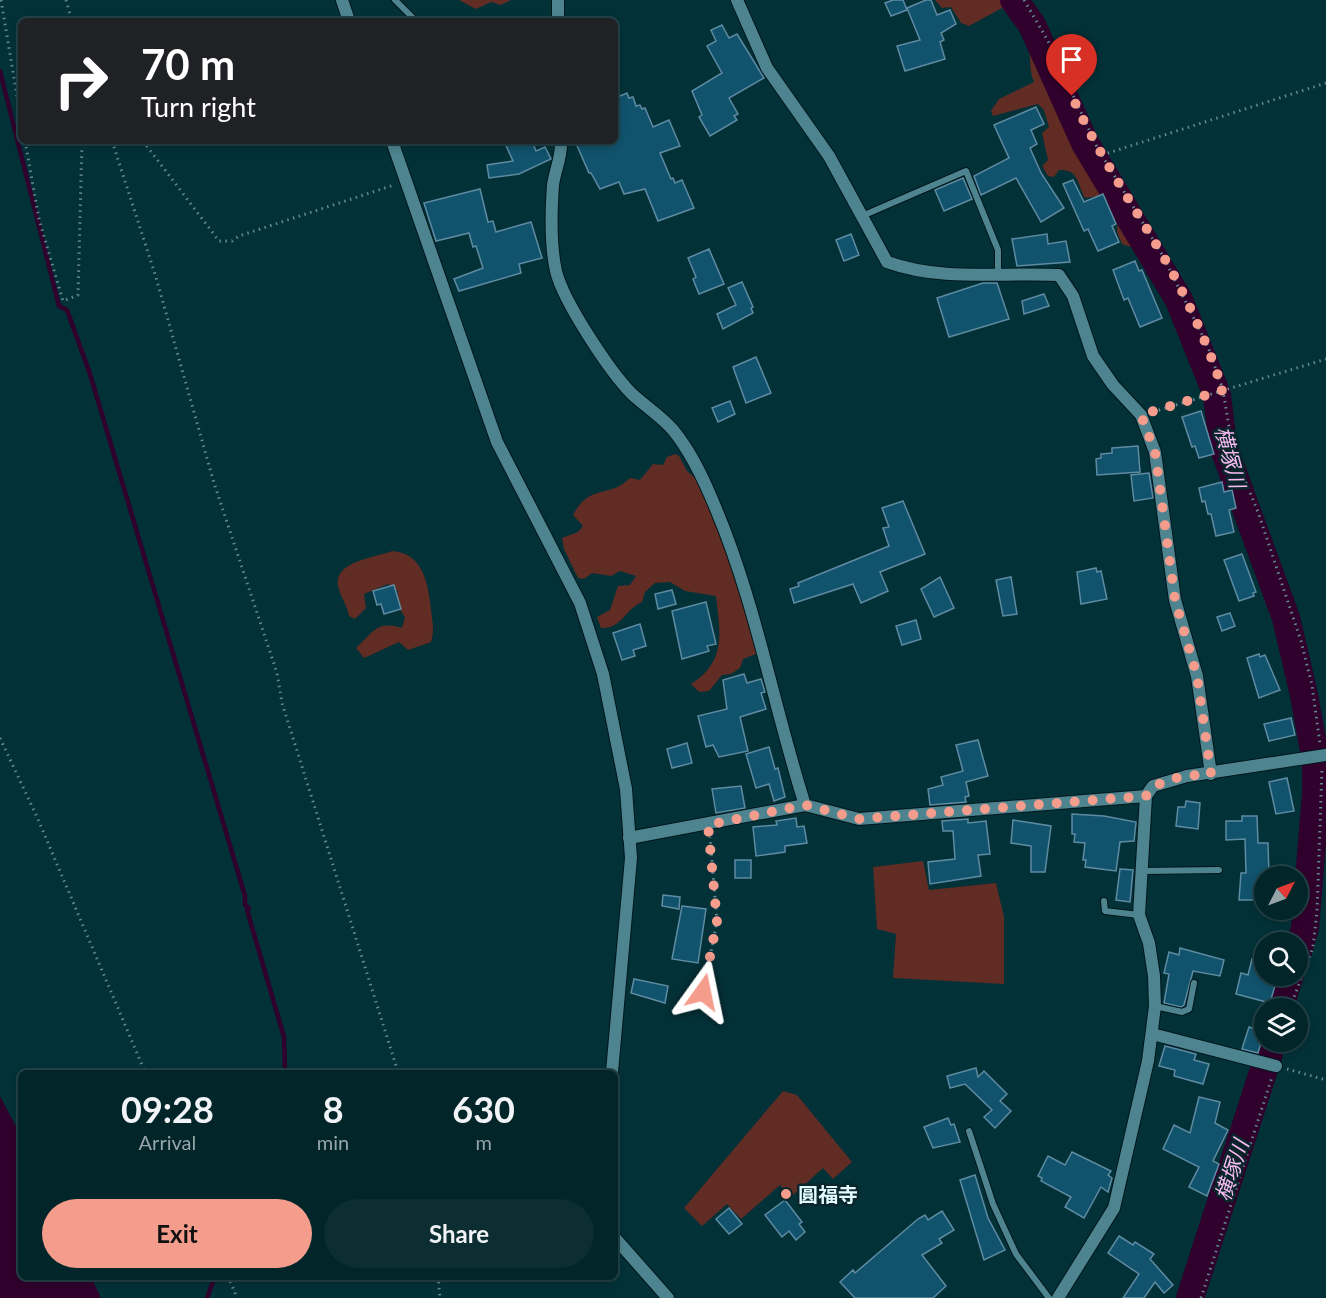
<!DOCTYPE html>
<html lang="en">
<head>
<meta charset="utf-8">
<style>
  :root { --surface:#02252a; --page:#0c2d32; --text:#f1f3f6; --muted:#96a5a8; --line:#234247; --accent:#f49d8c }
  body { margin:0; font-family:Lato,"Noto Sans JP",sans-serif; background:var(--page); color:var(--text); height:100vh; display:flex; flex-direction:column; font-size:22px; white-space:nowrap }
  * { box-sizing:border-box; margin:0 }
  p { font-size:20px; color:var(--muted) }
  .icon { flex:none; width:33px; height:33px; fill:none; stroke:currentColor; stroke-width:2; stroke-linecap:round; stroke-linejoin:round }
  .map { position:relative; flex:1; overflow:hidden }
  .sheet { position:absolute; left:18px; top:1070px; width:600px; height:210px; display:flex; flex-direction:column; background:var(--surface); border-radius:9px; box-shadow:0 3px 9px #0003,0 0 0 2px var(--line) }
  .sheet>* { flex:none }
  .hud { position:absolute; left:18px; top:18px; width:600px; height:126px; border-radius:9px; box-shadow:0 3px 9px #0003,0 0 0 2px var(--line); background:#202124; color:#fff; overflow:hidden }
  .needle { width:39px; rotate:48deg }
  .controls { position:absolute; left:1254px; top:866px; display:grid; gap:12px }
  .controls a { display:grid; place-items:center; width:54px; height:54px; border-radius:50%; background:var(--surface); box-shadow:0 3px 9px #0003,0 0 0 2px var(--line); font-size:30px }
  .pin { position:absolute; display:grid; place-items:center; width:51px; height:51px; color:#fff; margin:-62px -26px; border-radius:50% 50% 50% 0; rotate:-45deg; box-shadow:0 0 6px #0007 }
  .pin .icon { rotate:45deg }
  .me { position:absolute; width:66px; margin:-33px; rotate:12deg; stroke-linejoin:round; filter:drop-shadow(0 0 4px #0008) }
  .turn { display:flex; align-items:center; gap:21px; height:126px; padding:0 24px; font-size:27px }
  .turn .icon { width:78px; height:78px; stroke-width:2.5 }
  .turn b { display:block; font-size:42px; line-height:51px }
  .eta { display:flex; justify-content:space-evenly; align-items:center; height:102px; text-align:center }
  .eta b { font-size:36px; font-weight:700; line-height:42px }
  .cta { display:flex; gap:12px; margin-top:auto; padding:12px 24px }
  .cta a { flex:1; height:69px; border-radius:36px; background:var(--accent); color:#111; font-size:24px; font-weight:700; line-height:69px; text-align:center }
  .cta a+a { background:var(--page); color:var(--text) }
  .map>svg:first-child { display:block }
  .green { fill:#602c23 }
  .water { fill:#2f012c }
  .lines { fill:none; stroke-linecap:round; stroke-linejoin:round }
  .stream { stroke:#2f012c; stroke-width:4.5 }
  .river { stroke:#2f012c; stroke-width:28 }
  .building { fill:#11526c; stroke:#5e8ba2; stroke-width:1.5 }
  .service-casing { stroke:#00171c; stroke-width:8 }
  .minor-casing { stroke:#00171c; stroke-width:14 }
  .path { stroke:#65888e; stroke-width:3; stroke-dasharray:1.5 4.5; stroke-linecap:butt }
  .service { stroke:#4e848f; stroke-width:6 }
  .minor { stroke:#4e848f; stroke-width:12 }
  .route { stroke:#f49d8c; stroke-width:10; stroke-dasharray:0 18 }
  .poi-dot { fill:#f49d8c; stroke:#08262b; stroke-width:2 }
  .labels { text-anchor:middle; dominant-baseline:central; stroke-width:5; stroke-linejoin:round; paint-order:stroke }
  .poi-label { font-size:20px; font-weight:bold; fill:#e3f9fe; stroke:#08262b; text-anchor:start }
  .water-label { font-size:21px; font-style:italic; fill:#fabbf1; stroke:#08262b }
</style>
</head>
<body>
<div class="map">
<svg width="1326" height="1298" viewBox="0 0 1326 1298">
  <rect width="100%" height="100%" fill="#033138"/>
  <!-- green -->
  <g class="green">
    <path d="M459 0H511L501 5 491 2 476 9Z"/>
    <path d="M935 0H1008L1031 33 1080 146 1112 173 1119 190 1143 227 1145 234 1141 246 1131 247 1122 244 1117 232 1118 222 1106 195 1085 198C1077 184 1079 169 1059 170L1054 177 1048 176 1042 166 1048 160 1042 133 1049 127 1044 110 1038 104 993 116 991 111 999 99 1034 82C1029 70 1031 61 1029 49 1026 33 1012 19 1002 8L969 26 961 23 951 7 942 8Z"/>
    <path d="M675 454 679 456 687 471 696 479 712 514 724 520 755 644 756 654 743 659 740 668 731 674 722 675 709 691 699 692 691 684C727 661 720 632 716 596L685 591 670 582 655 583 645 592 642 602C624 610 622 629 601 628L597 617 610 610 618 586 630 585 636 576 620 571 611 576 592 573 584 579 578 578 564 549 562 538 578 532 583 526 573 515C590 483 609 499 630 478L640 480 653 464 663 465 667 457Z"/>
    <path d="M392 551C423 553 428 583 431 609 432 621 435 630 431 642L408 650 399 642 364 658 356 648C373 633 376 620 402 628L405 617 396 604 398 591 388 584 364 594 366 608 355 619 349 616C347 605 341 598 339 589 330 561 376 558 392 551Z"/>
    <path d="M923 861 929 890 996 883 1004 917V984L893 978 896 934 877 929 873 867Z"/>
    <path d="M783 1091 797 1095 852 1162 833 1179 823 1168 790 1198 780 1185 741 1219 727 1204 702 1226 684 1208Z"/>
  </g>
  <!-- water -->
  <path class="water" d="M0 1096 21 1136V1276L91 1277 101 1298H0Z"/>
  <g class="lines">
    <!-- stream -->
    <g class="stream">
      <path d="M0 71 59 306 67 310 90 374 245 896V905L249 908 247 910 284 1037 285 1072"/>
      <path d="M207 1298 215 1276"/>
    </g>
    <!-- river -->
    <g class="river">
      <path d="M1014 0 1032 25 1085 143 1179 300 1217 395 1223 446 1286 618 1304 695 1316 762V793L1305 928 1298 951"/>
      <path d="M1279 1008 1290 975"/>
      <path d="M1190 1298 1268 1057 1271 1041"/>
    </g>
  </g>
  <!-- building -->
  <g class="building">
    <path d="M893 0H903L907 10 891 16 885 3Z"/>
    <path d="M926 0H931L937 15 950 10 956 24 941 33 944 40 940 42 945 59 905 71 897 46 920 40 907 8Z"/>
    <path d="M722 25 729 38 737 34 764 78 729 98 738 114 734 116 737 120 710 136 699 117 702 115 692 91 722 73 707 46 716 41 711 30Z"/>
    <path d="M627 93 629 98 633 97 636 106 640 105 642 109 645 108 653 127 669 120 680 146 660 153 671 179 673 178 675 183 682 180 694 208 658 221 645 189 624 194 619 182 600 189 591 173H589L575 141H615V98Z"/>
    <path d="M1036 107 1044 124 1031 130 1037 144 1030 148 1041 173 1064 208 1041 222 1016 178 981 195 974 176 1009 158 994 125Z"/>
    <path d="M504 141H532L536 151 545 147 551 159 519 174 489 178 487 165 513 161Z"/>
    <path d="M963 178 972 199 944 211 935 190Z"/>
    <path d="M1073 180 1084 202 1103 194 1116 224 1112 226 1119 242 1098 251 1088 229 1084 231 1063 184Z"/>
    <path d="M480 189 488 222 493 221 496 232 531 222 542 258 519 264 521 273 459 291 454 279 483 268 476 246 473 247 469 233 436 241 424 203Z"/>
    <path d="M851 234 859 255 844 261 836 240Z"/>
    <path d="M1047 234 1048 244 1066 241 1070 262 1017 266 1012 239Z"/>
    <path d="M709 249 724 284 699 294 693 279 696 277 688 258Z"/>
    <path d="M1135 261 1139 271 1142 270 1162 318 1140 327 1128 298 1124 300 1113 270Z"/>
    <path d="M742 282 753 307 751 308 753 313 723 329 717 314 736 305 728 288Z"/>
    <path d="M983 283H997L1009 319 949 337 937 298Z"/>
    <path d="M1044 294 1049 306 1024 314 1022 301Z"/>
    <path d="M756 357 771 393 746 403 733 367Z"/>
    <path d="M730 401 735 414 718 422 712 408Z"/>
    <path d="M1201 411 1214 454 1199 458 1195 446 1192 447 1182 417Z"/>
    <path d="M1138 446 1140 472 1097 475 1096 459 1101 458V454L1112 453V448Z"/>
    <path d="M1149 473 1153 498 1134 501 1131 475Z"/>
    <path d="M1222 482 1224 492 1232 490 1236 508 1229 510 1234 532 1216 536 1211 514H1208L1205 501 1202 502 1199 488Z"/>
    <path d="M903 501 925 554 880 572 888 591 861 603 853 584 794 603 790 589 799 586 798 583 889 546 883 528 889 527 882 508Z"/>
    <path d="M1242 554 1256 592 1253 593 1254 596 1239 601 1224 560Z"/>
    <path d="M1096 568 1097 572 1101 571 1107 599 1081 604 1077 572Z"/>
    <path d="M940 577 954 608 934 617 921 589Z"/>
    <path d="M1011 577 1017 614 1003 616 996 580Z"/>
    <path d="M394 585 401 609 384 614 381 604 377 605 373 591Z"/>
    <path d="M672 590 676 604 658 609 655 594Z"/>
    <path d="M706 602 716 644 707 646 709 651 682 659 672 611Z"/>
    <path d="M1230 613 1235 626 1222 631 1217 617Z"/>
    <path d="M916 620 921 639 902 645 896 626Z"/>
    <path d="M640 624 646 646 633 650 635 656 622 660 613 633Z"/>
    <path d="M1259 654 1260 657 1265 655 1280 690 1259 698 1247 658Z"/>
    <path d="M744 674 747 683 761 679 765 692 761 693 766 709 740 717 748 751 719 757 713 745 706 747 698 716 727 709 723 680Z"/>
    <path d="M1291 718 1295 735 1269 741 1264 724Z"/>
    <path d="M978 740 988 776 966 782 969 796 965 797 966 802 930 805 928 789 943 785 941 777 963 771 956 745Z"/>
    <path d="M687 743 692 763 672 768 667 749Z"/>
    <path d="M769 747 775 769 778 768 785 797 774 801 769 784 756 788 746 754Z"/>
    <path d="M1287 778 1294 811 1276 814 1269 782Z"/>
    <path d="M741 786 745 808 716 813 712 789Z"/>
    <path d="M1186 801 1200 803 1198 829 1176 826 1178 807H1185Z"/>
    <path d="M1072 814 1104 816 1136 822 1134 841 1120 842 1116 871 1085 867 1086 860H1083L1085 843 1074 842 1075 834H1072Z"/>
    <path d="M1242 816H1257L1258 843H1268L1269 876H1264V892H1255L1256 900H1239L1241 873H1246L1245 839 1226 840V821H1242Z"/>
    <path d="M796 818 797 827 804 826 807 843 785 846V852L756 856 753 827 777 825 776 821Z"/>
    <path d="M968 819V823L986 821 990 854 978 855 981 876 930 884 928 862 955 859 953 831H943L942 821Z"/>
    <path d="M1013 820 1051 826 1045 872H1031V846L1011 843Z"/>
    <rect x="735" y="860" width="16" height="18"/>
    <path d="M1120 869 1133 870 1130 902 1116 900Z"/>
    <path d="M663 895 680 897 679 909 662 906Z"/>
    <path d="M682 906 706 909 698 963 672 959Z"/>
    <path d="M1180 948 1224 960 1220 976 1193 971 1184 1005 1181 1007 1164 1003 1169 974 1164 973 1169 952 1179 955Z"/>
    <path d="M1252 959 1264 962V975H1272L1271 981 1276 982 1270 1003 1236 994 1241 973 1248 975Z"/>
    <path d="M634 979 668 986 665 1003 631 993Z"/>
    <path d="M1249 1027 1264 1032 1258 1053 1242 1049Z"/>
    <path d="M1165 1046 1196 1054 1194 1060 1209 1064 1203 1084 1174 1076 1175 1070 1159 1066Z"/>
    <path d="M976 1068 978 1077 984 1071 1007 1094 1000 1101 1011 1111 995 1128 984 1117 992 1110 965 1084 950 1088 947 1076Z"/>
    <path d="M1199 1097 1220 1102 1215 1123 1228 1130 1213 1161 1219 1164 1207 1196 1189 1187 1199 1167 1163 1149 1174 1125 1190 1133Z"/>
    <path d="M948 1118 951 1125 954 1124 960 1142 933 1148 924 1127Z"/>
    <path d="M1072 1152 1111 1171 1108 1175 1112 1178 1108 1192 1101 1187 1084 1218 1065 1207 1071 1197 1041 1181 1042 1178 1038 1176 1048 1156 1065 1165Z"/>
    <path d="M975 1175 988 1218 1005 1250 984 1260 960 1180Z"/>
    <path d="M785 1200 802 1222 799 1224 805 1232 796 1240 789 1231 782 1237 765 1215Z"/>
    <path d="M729 1208 742 1224 729 1234 716 1219Z"/>
    <path d="M942 1211 954 1230 939 1239 942 1243 922 1255 946 1286 933 1298H855L840 1282 853 1270 855 1273 918 1219 925 1215 928 1220Z"/>
    <path d="M1119 1236 1133 1245 1135 1242 1154 1254 1150 1259 1173 1285 1164 1293 1155 1282 1144 1298H1123L1139 1274 1108 1253Z"/>
  </g>
  <g class="lines">
    <defs>
      <g id="service">
        <path d="M395 0 416 21"/>
        <path d="M862 216 966 171 998 250V275"/>
        <path d="M1143 871 1219 870"/>
        <path d="M1104 901 1105 911 1139 915"/>
        <path d="M1155 1006 1182 1012 1189 1009 1194 983"/>
        <path d="M969 1131 993 1204 1016 1254 1049 1298"/>
      </g>
      <g id="minor">
        <path d="M342 0 349 21"/>
        <path d="M558 0V21"/>
        <path d="M737 0 767 68 829 156 887 262C943 282 1001 272 1059 275L1073 296 1093 356 1113 385 1141 415 1155 452 1175 600 1197 676 1211 774"/>
        <path d="M392 141 497 442 580 603 603 674 626 789 631 858 612 1072"/>
        <path d="M561 141C562 157 555 170 553 185 551 213 550 244 556 271 563 301 610 372 632 394 645 406 662 417 673 430 692 453 705 482 716 509 756 604 774 708 805 805L859 819 1146 796 1153 786 1187 776 1326 755"/>
        <path d="M629 838 805 805"/>
        <path d="M1152 1034 1276 1066"/>
        <path d="M615 1238 668 1298"/>
        <path d="M1058 1298 1114 1208 1148 1061 1155 1006 1154 976 1149 943 1139 915 1146 796"/>
      </g>
    </defs>
    <!-- service casing -->
    <use href="#service" class="service-casing"/>
    <!-- minor casing -->
    <use href="#minor" class="minor-casing"/>
    <!-- path -->
    <g class="path">
      <path d="M1 0 21 120"/>
      <path d="M66 0 72 21"/>
      <path d="M1024 0 1048 41 1097 147 1163 256 1208 347 1223 390 1233 451 1258 512 1301 641 1312 685 1320 744"/>
      <path d="M25 141 39 219 63 301 78 295 82 141"/>
      <path d="M112 141 155 274 214 483 277 673 282 703 398 1072"/>
      <path d="M143 141 219 241H232L239 236 394 185"/>
      <path d="M1102 155 1326 83"/>
      <path d="M1153 412 1326 359"/>
      <path d="M0 738 37 817 145 1072"/>
      <path d="M703 992 717 921 710 837"/>
      <path d="M1290 1008 1313 947 1317 912 1322 768"/>
      <path d="M1279 1053 1282 1041"/>
      <path d="M1287 1069 1326 1080"/>
      <path d="M228 1276 237 1298"/>
      <path d="M438 1276 440 1298"/>
      <path d="M1201 1298 1272 1077"/>
    </g>
    <!-- service -->
    <use href="#service" class="service"/>
    <!-- minor -->
    <use href="#minor" class="minor"/>
  </g>
  <g class="lines">
    <!-- route -->
    <path class="route" d="M703 992 717 921 708 825 805 805 859 819 1146 796C1160 776 1188 776 1211 774L1197 676 1175 600 1155 452 1141 415 1223 390C1207 343 1188 299 1163 256 1132 203 1097 152 1072 96"/>
  </g>
  <!-- markers -->
  <circle class="poi-dot" cx="786" cy="1194" r="6"/>
  <g class="labels">
    <!-- poi labels -->
    <g class="poi-label">
      <text x="798" y="1194">圓福寺</text>
    </g>
    <!-- water labels -->
    <g class="water-label">
      <text transform="translate(1231 457) rotate(75)">横塚川</text>
      <text transform="translate(1231 1170) rotate(-72)">横塚川</text>
    </g>
  </g>
</svg>
<div class="controls">
<a><svg class="needle" viewBox="-14 -14 28 28"><path d="M0-13l5 13h-10z" fill="#e53935"/><path d="M0 13l5-13h-10z" fill="#96a5a8"/></svg></a>
<a><svg class="icon" aria-label="search" viewBox="0 0 24 24"><circle cx="10" cy="10" r="6"/><path d="M15 15l6 6"/></svg></a>
<a><svg class="icon" aria-label="layers" viewBox="0 0 24 24"><path d="M12 4l9 5-9 5-9-5zM3 14l9 5 9-5"/></svg></a>
</div>
<div class="pin" style="left:1072px;top:96px;background:#d93025"><svg class="icon" aria-label="arrive" viewBox="0 0 24 24"><path d="M6 21V4h12l-3 4 3 4H6"/></svg></div>
<svg class="me" style="left:703px;top:992px" viewBox="-20 -20 40 40"><path d="M0-17L14 15 0 8-14 15z" fill="#f49d8c" stroke="#fff" stroke-width="4"/></svg>
<div class="hud">
<div class="turn"><svg class="icon" aria-label="right" viewBox="0 0 24 24"><path d="M7 20v-9h11M14 6l5 5-5 5"/></svg><div><b>70 m</b>Turn right</div></div>
</div>
<section class="sheet">
<div class="eta">
<div><b>09:28</b><p>Arrival</p></div>
<div><b>8</b><p>min</p></div>
<div><b>630</b><p>m</p></div>
</div>
<div class="cta"><a>Exit</a><a>Share</a></div>
</section>
</div>
</body>
</html>
